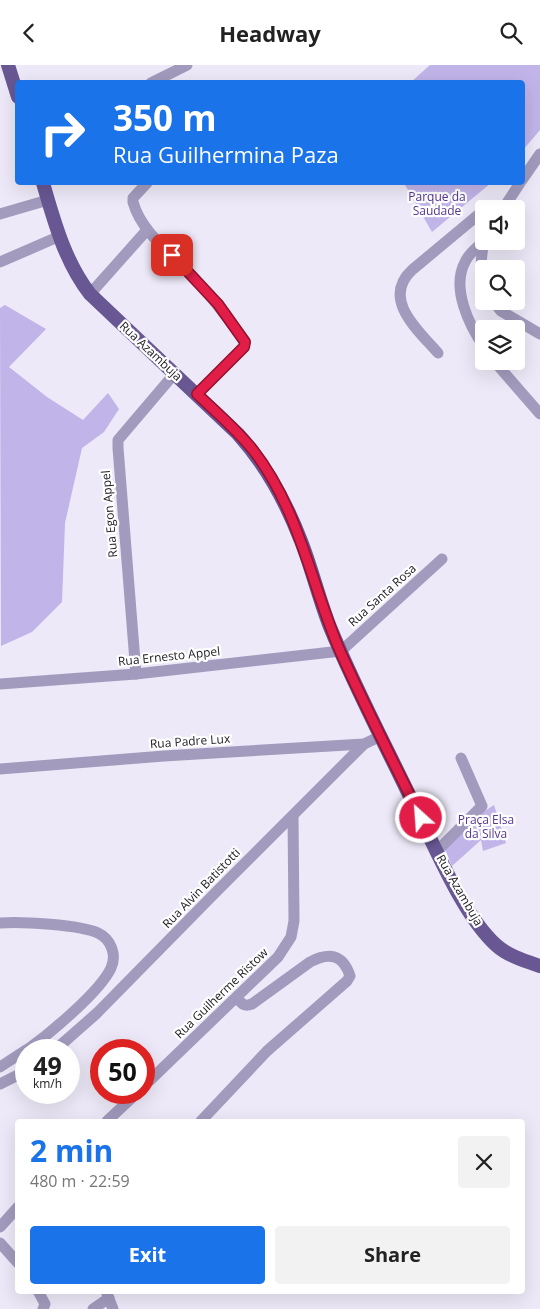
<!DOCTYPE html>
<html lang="en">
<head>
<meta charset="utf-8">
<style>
  :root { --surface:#fff; --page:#f2f2f2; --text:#222; --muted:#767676; --accent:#1a73e8 }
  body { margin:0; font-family:"Open Sans",sans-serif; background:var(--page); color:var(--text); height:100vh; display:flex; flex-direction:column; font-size:19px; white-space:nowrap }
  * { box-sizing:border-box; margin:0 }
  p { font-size:16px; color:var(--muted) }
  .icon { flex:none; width:28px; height:28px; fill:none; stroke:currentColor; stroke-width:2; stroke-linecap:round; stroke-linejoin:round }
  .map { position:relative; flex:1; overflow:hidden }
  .sheet { position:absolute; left:15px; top:1054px; width:510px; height:175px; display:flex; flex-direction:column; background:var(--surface); border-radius:5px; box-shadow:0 5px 20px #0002 }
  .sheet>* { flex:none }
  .top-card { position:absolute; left:15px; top:15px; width:510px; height:105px; border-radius:5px; box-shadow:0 5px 20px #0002; background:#1a73e8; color:#fff; overflow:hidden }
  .fabs { position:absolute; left:475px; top:135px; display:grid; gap:10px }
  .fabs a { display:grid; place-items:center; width:50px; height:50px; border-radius:5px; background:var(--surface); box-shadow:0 5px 20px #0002; font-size:25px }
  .speed { position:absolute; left:15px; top:974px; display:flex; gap:10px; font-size:25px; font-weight:700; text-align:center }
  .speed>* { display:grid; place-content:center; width:65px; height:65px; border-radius:50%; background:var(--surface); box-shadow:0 5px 20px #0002; line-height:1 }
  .speed small { font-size:12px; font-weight:400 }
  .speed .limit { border:8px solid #d22; background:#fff; color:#111 }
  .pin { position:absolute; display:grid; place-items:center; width:42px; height:42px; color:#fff; margin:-21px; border-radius:10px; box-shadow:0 2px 8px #0006 }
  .me { position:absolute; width:55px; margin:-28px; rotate:334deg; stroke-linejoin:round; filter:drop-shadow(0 0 4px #0008) }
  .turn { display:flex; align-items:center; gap:18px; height:105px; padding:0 15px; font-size:22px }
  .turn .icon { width:65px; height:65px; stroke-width:2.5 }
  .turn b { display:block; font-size:35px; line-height:42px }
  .round { display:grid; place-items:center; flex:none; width:52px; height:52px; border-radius:5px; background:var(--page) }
  .overview { display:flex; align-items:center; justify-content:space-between; height:85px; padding:0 15px }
  h1 { font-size:30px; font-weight:700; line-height:38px; color:var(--accent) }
  .action { display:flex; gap:10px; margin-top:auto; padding:10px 15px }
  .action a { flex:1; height:58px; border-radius:5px; background:var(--accent); color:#fff; font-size:20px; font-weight:700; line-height:58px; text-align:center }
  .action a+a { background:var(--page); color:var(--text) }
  header { display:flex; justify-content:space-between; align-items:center; height:65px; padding:0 15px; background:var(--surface); font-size:22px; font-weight:700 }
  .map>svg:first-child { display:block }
  .green { fill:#c0b4e9 }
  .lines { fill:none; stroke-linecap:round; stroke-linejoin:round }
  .minor { stroke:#a39bbd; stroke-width:11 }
  .major { stroke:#685793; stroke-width:14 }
  .route-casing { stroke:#92132f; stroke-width:12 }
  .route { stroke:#e11d48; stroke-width:9 }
  .labels { text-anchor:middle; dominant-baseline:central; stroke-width:4.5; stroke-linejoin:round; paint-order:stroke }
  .park-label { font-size:12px; fill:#553690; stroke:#fff }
  .street-label { font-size:12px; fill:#222127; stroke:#fff }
</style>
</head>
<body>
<header><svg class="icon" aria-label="back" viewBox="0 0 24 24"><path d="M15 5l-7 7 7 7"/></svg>Headway<svg class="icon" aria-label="search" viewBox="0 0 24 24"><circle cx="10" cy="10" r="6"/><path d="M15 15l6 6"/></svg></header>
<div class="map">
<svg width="540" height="1244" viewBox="0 0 540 1244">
  <rect width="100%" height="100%" fill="#ede9f8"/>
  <!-- green -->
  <g class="green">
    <path d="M430 0H540V65L523 85 522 18 411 17Z"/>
    <path d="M404 118H491L432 167Z"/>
    <path d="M5 240 46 264 9 302 47 332 83 355 108 328 119 344 104 367 82 383 65 458 62 537 32 567 1 581 0 243Z"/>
    <path d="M494 740 506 778 483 786 481 775 452 801 445 784 480 749Z"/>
  </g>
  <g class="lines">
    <!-- minor -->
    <g class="minor">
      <path d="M151 18 187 0"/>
      <path d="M522 115 540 89"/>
      <path d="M147 118 133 133V137C142 170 177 192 198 217 215 236 230 256 245 277L244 282 197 329"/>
      <path d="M503 144 520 118"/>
      <path d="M0 149 48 135"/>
      <path d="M484 176C477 183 469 188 465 197 451 223 469 260 484 282"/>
      <path d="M0 197 60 171"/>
      <path d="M484 218C480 203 481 191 484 176"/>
      <path d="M90 229 147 165"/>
      <path d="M493 236 501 246 540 269"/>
      <path d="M438 288C418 265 381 234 412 205L484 145"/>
      <path d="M494 296 540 349"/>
      <path d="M136 609 118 383V375L175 308"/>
      <path d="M0 619 136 609 341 586 442 494"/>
      <path d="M0 704 164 691 364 679 381 671"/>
      <path d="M437 786 482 741 461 693"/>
      <path d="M0 858C20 856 81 860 98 868 111 874 117 890 111 903 100 927 49 969 27 985"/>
      <path d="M55 985 97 948 217 826 364 679"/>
      <path d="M0 1002 26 985"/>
      <path d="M0 1019 26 1006"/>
      <path d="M144 1021 278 892 291 872 294 856 293 751"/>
      <path d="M107 1056 137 1028"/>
      <path d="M201 1056 267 986 347 916 350 911C343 889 329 887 310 897L252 939C244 942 242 939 237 933"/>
      <path d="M0 1162 18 1142"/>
      <path d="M0 1178 18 1198"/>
      <path d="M38 1226 45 1239 43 1244"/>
      <path d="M106 1226 113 1244"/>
      <path d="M93 1244 109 1233"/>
    </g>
    <!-- major -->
    <g class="major">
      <path d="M8 0 18 32"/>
      <path d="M43 118C54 156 65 197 90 229L238 369C266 400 286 437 301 476 312 504 319 534 330 562 355 623 386 681 414 740 435 781 462 849 496 880 508 891 525 896 540 901"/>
    </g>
  </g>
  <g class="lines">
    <defs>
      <path id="route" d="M172 190 218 239 245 277 244 282 197 329C216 347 236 364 253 385 299 444 311 519 340 586 365 642 394 698 421 753"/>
    </defs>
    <!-- route casing -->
    <use href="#route" class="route-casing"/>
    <!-- route -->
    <use href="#route" class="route"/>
  </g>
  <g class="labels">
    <!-- park labels -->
    <g class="park-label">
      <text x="437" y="131">Parque da<tspan x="437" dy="14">Saudade</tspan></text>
      <text x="486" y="754">Praça Elsa<tspan x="486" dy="14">da Silva</tspan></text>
    </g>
    <!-- street labels -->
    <g class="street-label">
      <text transform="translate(151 286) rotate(43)">Rua Azambuja</text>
      <text transform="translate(109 449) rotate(-95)">Rua Egon Appel</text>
      <text transform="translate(382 530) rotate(-42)">Rua Santa Rosa</text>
      <text transform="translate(169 591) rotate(-6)">Rua Ernesto Appel</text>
      <text transform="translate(190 676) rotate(-4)">Rua Padre Lux</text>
      <text transform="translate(201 823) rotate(-46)">Rua Alvin Batistotti</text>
      <text transform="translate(460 825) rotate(60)">Rua Azambuja</text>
      <text transform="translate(221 928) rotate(-44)">Rua Guilherme Ristow</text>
    </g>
  </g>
</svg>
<div class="fabs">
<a><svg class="icon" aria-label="sound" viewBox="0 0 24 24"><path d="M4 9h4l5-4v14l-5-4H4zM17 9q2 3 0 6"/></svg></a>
<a><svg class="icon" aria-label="search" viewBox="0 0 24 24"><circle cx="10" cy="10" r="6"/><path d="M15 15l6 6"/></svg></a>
<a><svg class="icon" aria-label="layers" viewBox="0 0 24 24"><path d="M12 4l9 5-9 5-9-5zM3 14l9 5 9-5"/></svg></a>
</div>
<div class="speed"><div>49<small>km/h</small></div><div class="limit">50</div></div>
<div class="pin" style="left:172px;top:190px;background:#d93025"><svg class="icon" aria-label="arrive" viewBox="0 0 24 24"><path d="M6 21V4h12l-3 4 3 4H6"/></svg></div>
<svg class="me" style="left:421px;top:753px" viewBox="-20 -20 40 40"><circle r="17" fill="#e11d48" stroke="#fff" stroke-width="3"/><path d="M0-11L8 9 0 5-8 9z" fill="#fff"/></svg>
<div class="top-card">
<div class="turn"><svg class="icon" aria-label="right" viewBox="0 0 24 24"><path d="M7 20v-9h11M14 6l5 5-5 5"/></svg><div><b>350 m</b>Rua Guilhermina Paza</div></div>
</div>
<section class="sheet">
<div class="overview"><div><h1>2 min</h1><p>480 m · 22:59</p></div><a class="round"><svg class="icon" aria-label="close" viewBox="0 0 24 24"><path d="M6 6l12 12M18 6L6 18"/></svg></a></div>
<div class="action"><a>Exit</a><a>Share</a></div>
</section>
</div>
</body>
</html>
